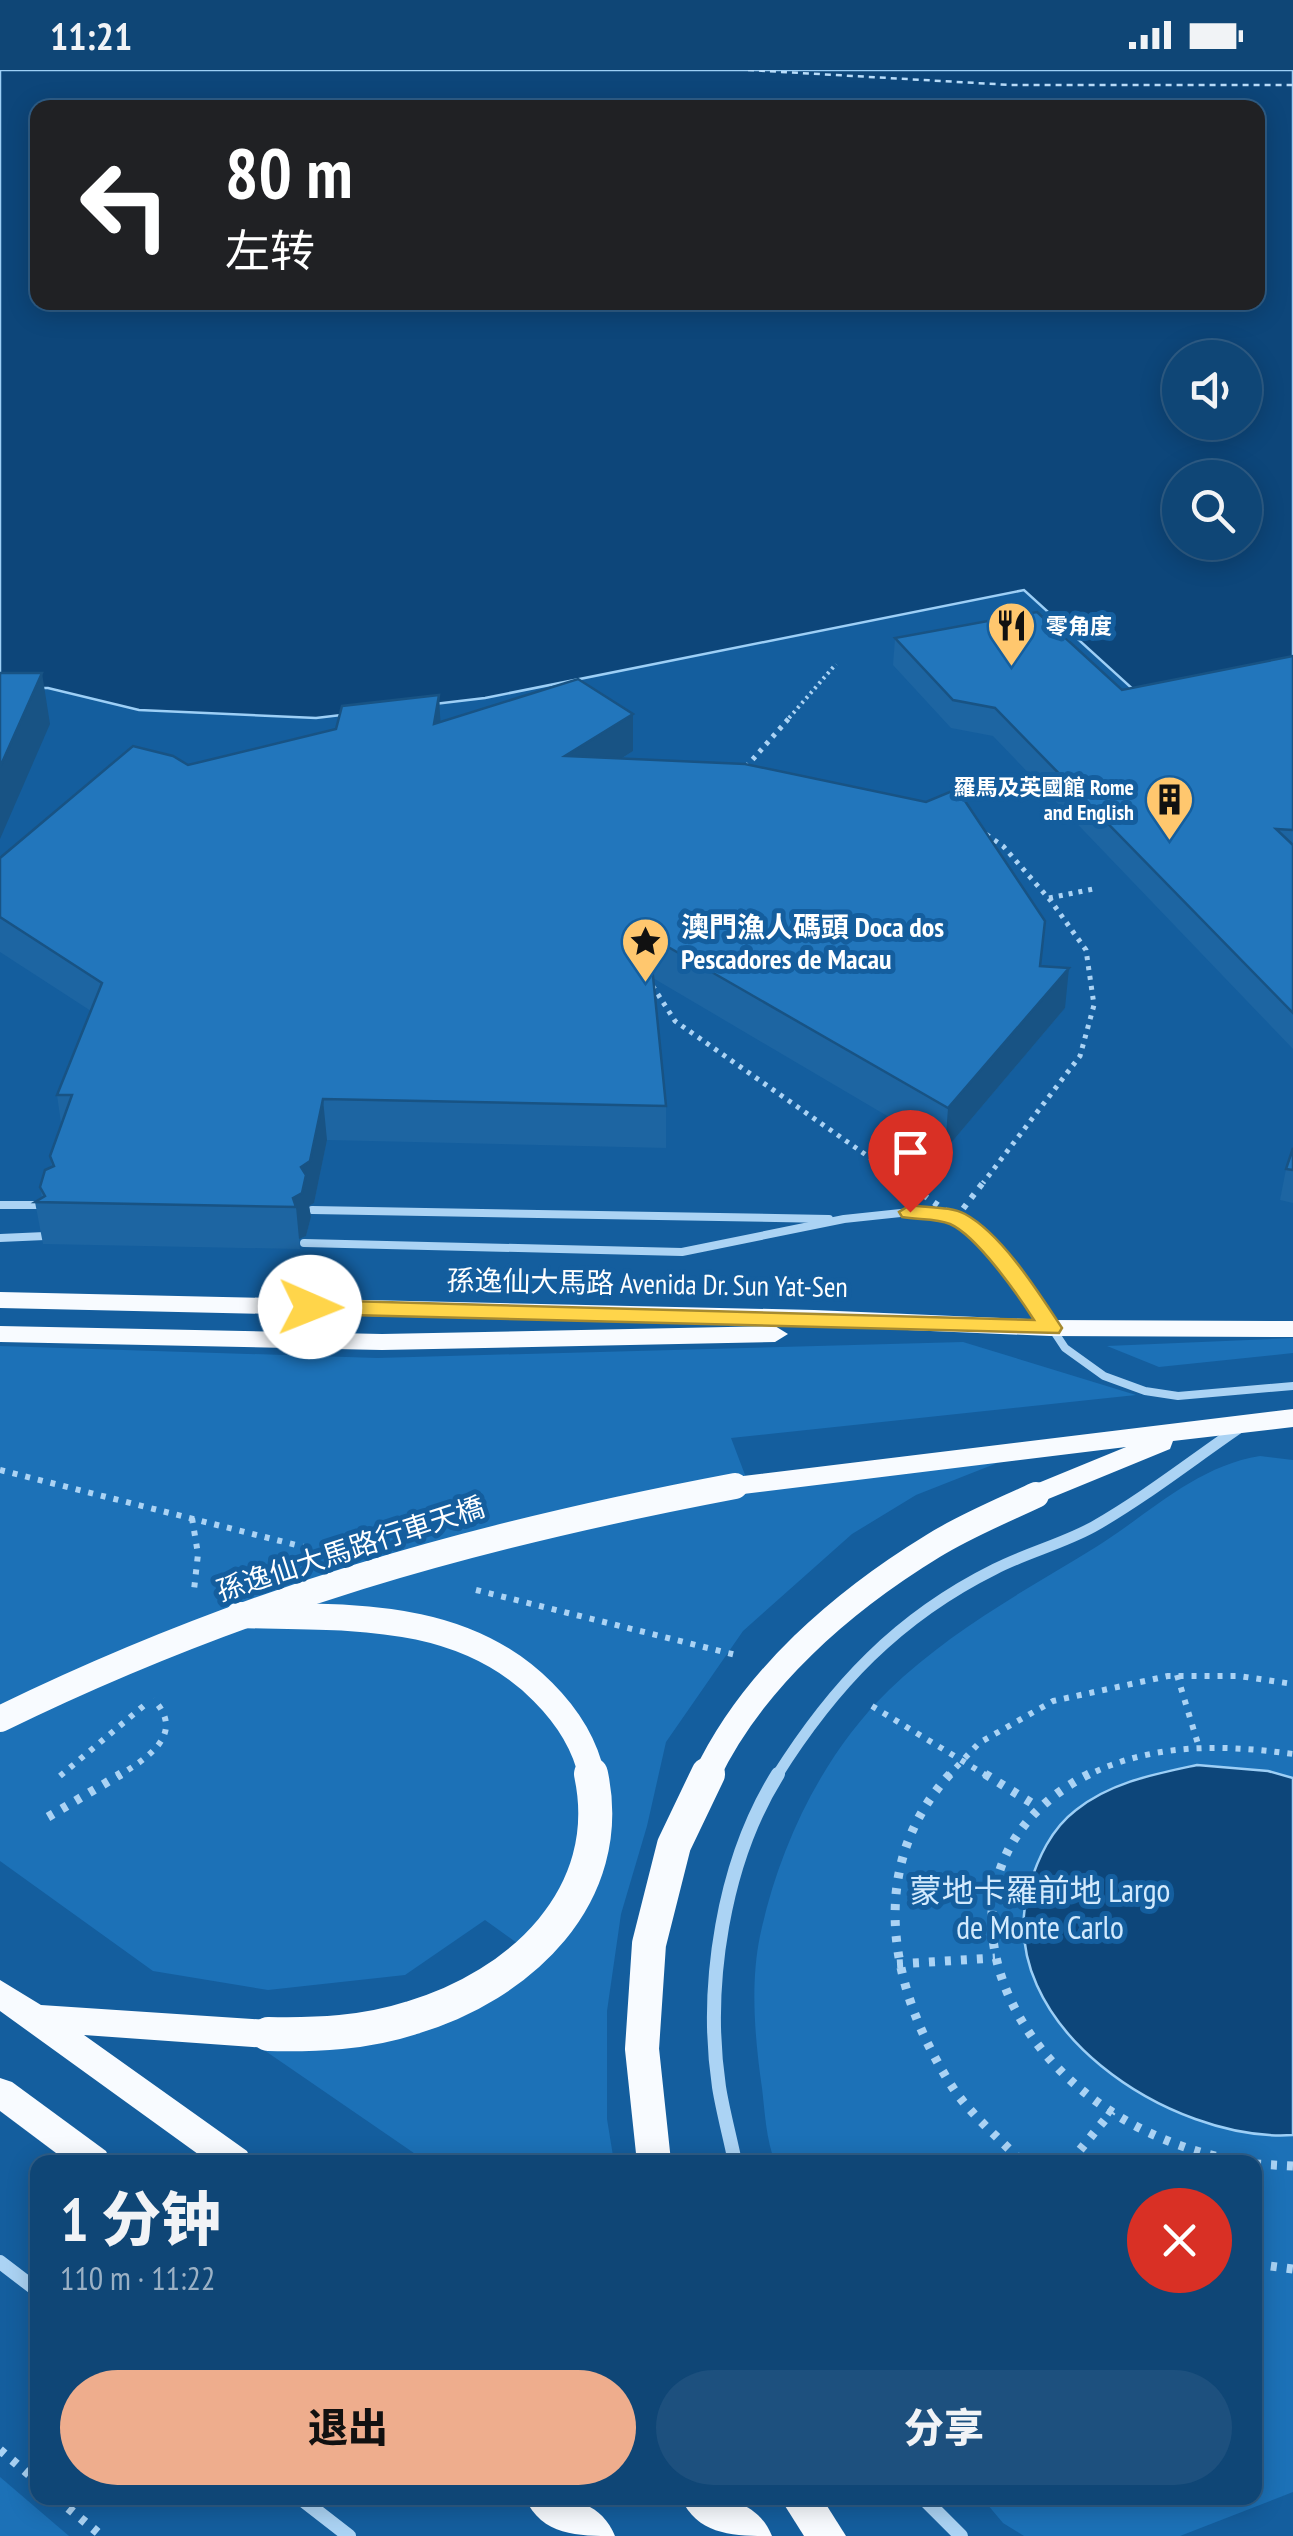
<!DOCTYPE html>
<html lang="zh">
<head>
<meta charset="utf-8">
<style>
  :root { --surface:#0f4676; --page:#1d507e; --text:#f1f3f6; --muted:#9bb1c5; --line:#2f5e88; --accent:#eead8d }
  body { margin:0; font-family:"PT Sans Narrow","Noto Sans SC",sans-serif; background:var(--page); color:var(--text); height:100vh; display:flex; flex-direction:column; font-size:38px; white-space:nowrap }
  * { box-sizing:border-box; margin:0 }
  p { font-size:32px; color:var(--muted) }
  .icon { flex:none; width:55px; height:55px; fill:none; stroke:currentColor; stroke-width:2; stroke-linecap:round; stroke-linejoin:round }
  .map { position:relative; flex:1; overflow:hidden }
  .sheet { position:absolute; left:30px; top:2085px; width:1232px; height:350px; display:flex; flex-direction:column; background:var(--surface); border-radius:20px; box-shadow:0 5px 25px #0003,0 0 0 2px var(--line) }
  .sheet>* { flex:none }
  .hud { position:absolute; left:30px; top:30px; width:1235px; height:210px; border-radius:20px; box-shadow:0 5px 25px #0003,0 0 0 2px var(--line); background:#202124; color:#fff; overflow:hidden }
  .buttons { position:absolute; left:1162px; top:270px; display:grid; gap:20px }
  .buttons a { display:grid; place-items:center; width:100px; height:100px; border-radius:50%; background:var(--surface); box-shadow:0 5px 25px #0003,0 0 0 2px var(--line); font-size:50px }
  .pin { position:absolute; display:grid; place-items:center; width:85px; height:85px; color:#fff; margin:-102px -42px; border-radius:50% 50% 50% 0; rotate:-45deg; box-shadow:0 0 10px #0007 }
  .pin .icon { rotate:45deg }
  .me { position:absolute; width:110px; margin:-55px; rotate:91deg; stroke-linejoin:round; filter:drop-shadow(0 0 8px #0008) }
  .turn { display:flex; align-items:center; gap:35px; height:210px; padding:0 30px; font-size:45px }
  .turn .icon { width:130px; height:130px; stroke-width:2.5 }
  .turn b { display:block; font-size:70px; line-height:85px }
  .round { display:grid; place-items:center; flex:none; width:105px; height:105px; border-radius:52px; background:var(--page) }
  .overview { display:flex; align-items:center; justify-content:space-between; height:170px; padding:0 30px }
  h1 { font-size:60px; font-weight:800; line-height:75px }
  .action { display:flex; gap:20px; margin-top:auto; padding:20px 30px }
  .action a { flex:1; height:115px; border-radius:60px; background:var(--accent); color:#111; font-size:40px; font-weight:800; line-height:115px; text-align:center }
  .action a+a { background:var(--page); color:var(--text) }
  .status { display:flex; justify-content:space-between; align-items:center; height:70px; padding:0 50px; background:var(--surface); direction:ltr }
  .status svg { height:28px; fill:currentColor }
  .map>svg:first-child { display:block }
  .green { fill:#1c71b7 }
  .water { fill:#0d467a; stroke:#9dcff6; stroke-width:2.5; fill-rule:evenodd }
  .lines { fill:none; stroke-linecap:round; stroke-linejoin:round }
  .ferry { stroke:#b8dcfa; stroke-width:2.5; stroke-dasharray:6 5; stroke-linecap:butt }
  .path-far3 { stroke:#abd3f4; stroke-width:4; stroke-dasharray:2.5 4; stroke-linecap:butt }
  .path-far2 { stroke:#abd3f4; stroke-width:5; stroke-dasharray:4 6; stroke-linecap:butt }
  .path-far1 { stroke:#abd3f4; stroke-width:6; stroke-dasharray:5 8; stroke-linecap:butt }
  .path { stroke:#abd3f4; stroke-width:9; stroke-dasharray:6 10; stroke-linecap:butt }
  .service { stroke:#abd3f4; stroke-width:8 }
  .minor-far1 { stroke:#abd3f4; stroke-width:11 }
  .minor { stroke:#abd3f4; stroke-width:14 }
  .primary { fill:#f8fbff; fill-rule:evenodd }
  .primary-bridge-far1 { stroke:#f8fbff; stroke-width:26 }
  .primary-bridge { stroke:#f8fbff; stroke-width:34 }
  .wall { fill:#1d65a2 }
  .shaded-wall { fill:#185384 }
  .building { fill:#2276bc; stroke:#185384; stroke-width:2.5 }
  .route { fill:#ffd54a; stroke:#a68a30; stroke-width:2.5 }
  .labels { text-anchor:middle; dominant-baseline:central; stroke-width:10; stroke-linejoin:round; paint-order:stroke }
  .far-poi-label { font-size:22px; font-weight:bold; fill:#fff; stroke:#145e9e; text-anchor:start }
  .poi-label { font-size:28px; font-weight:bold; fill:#fff; stroke:#145e9e; text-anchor:start }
  .street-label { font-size:28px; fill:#fff; stroke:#145e9e }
  .near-park-label { font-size:32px; fill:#d3eafd; stroke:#145e9e }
</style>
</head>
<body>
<div class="status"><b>11:21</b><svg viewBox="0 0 49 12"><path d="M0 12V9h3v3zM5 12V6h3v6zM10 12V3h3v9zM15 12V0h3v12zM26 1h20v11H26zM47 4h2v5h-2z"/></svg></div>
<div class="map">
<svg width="1293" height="2466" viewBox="0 0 1293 2466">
  <rect width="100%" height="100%" fill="#145e9e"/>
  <!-- green -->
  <g class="green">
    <path d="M1293 1268V1283L1159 1297 1107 1276Z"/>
    <path d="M963 1272 1136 1325 731 1368 750 1418 1010 1388 916 1425 852 1464 743 1561 666 1672 647 1756 621 1844 607 1941V2049L614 2092H427L261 1978 372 1974 539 1889 485 1850 405 1905 268 1920 153 1901 0 1791V1276L377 1288Z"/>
    <path d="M1260 1386 1293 1390V2422L1180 2466H1024L1003 2453 982 2428H1255V2092H775C766 2069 765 2043 762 2018 755 1970 750 1914 760 1866 779 1776 823 1684 889 1620 950 1561 1024 1521 1096 1477 1149 1444 1196 1396 1260 1386Z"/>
    <path d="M0 2407 69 2466H0Z"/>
  </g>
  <!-- water -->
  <g class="water">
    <path d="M0 0H1293V605L1148 633 1024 520 485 628 316 648 139 640 48 618H0ZM38 38H1258V232H38ZM1180 288H1245V352H1180ZM1180 408H1245V472H1180Z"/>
    <path d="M1197 1695 1268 1701 1293 1708V2065C1172 2073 990 1955 1029 1817 1038 1788 1051 1759 1076 1740 1111 1712 1155 1704 1197 1695Z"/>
  </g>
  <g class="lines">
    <!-- ferry -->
    <path class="ferry" d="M748 0 1011 15H1293"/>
    <!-- path-far3 -->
    <g class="path-far3">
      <path d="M1007 545 1024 543 1029 547"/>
      <path d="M789 648 836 594"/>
    </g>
    <!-- path-far2 -->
    <g class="path-far2">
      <path d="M746 697 791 646"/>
      <path d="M1049 828 1098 818"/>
      <path d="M906 1113 675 951 627 876 638 704 736 710 933 739 971 754 1003 776 1051 831 1086 880 1094 935 1080 986 983 1113"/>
    </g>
    <!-- path-far1 -->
    <g class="path-far1">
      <path d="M902 1110 956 1148 985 1110"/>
      <path d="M0 1400 304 1477"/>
      <path d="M192 1448 198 1484 194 1520"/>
      <path d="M476 1520 736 1585"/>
      <path d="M1177 1605 1198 1674"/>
      <path d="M872 1636 989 1707"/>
      <path d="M60 1706 147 1633"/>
      <path d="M117 1707C147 1688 187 1664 153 1629"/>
      <path d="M947 1707 979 1673 1053 1631 1168 1606H1239L1293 1614"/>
      <path d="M1084 1707C1151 1673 1220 1674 1293 1684"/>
    </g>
    <!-- path -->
    <g class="path">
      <path d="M950 1704C864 1798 890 1921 953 2018 971 2045 1000 2069 1022 2092"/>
      <path d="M985 1704 1038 1737"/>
      <path d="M1089 1704C957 1771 969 1915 1068 2008 1116 2053 1180 2082 1245 2092"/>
      <path d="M48 1747 121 1704"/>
      <path d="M897 1894 995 1888"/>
      <path d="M1070 2092 1112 2041"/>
      <path d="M1255 2094 1293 2096"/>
      <path d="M1255 2194 1293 2199"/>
      <path d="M0 2380 38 2412"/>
      <path d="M56 2428 102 2466"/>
    </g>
    <!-- service -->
    <g class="service">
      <path d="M0 1135H45"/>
      <path d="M312 1140 829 1149"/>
      <path d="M0 1168 45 1166"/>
      <path d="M304 1173 682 1182 844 1149 910 1142 956 1148 1018 1207 1065 1278 1104 1306 1145 1321 1178 1326 1293 1316"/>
    </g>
    <!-- minor-far1 -->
    <path class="minor-far1" d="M776 1707C833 1616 898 1547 995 1499 1026 1483 1062 1474 1093 1457 1144 1428 1191 1391 1239 1358"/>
    <!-- minor -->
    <g class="minor">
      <path d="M735 2092C730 2067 723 2042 719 2017 704 1916 723 1792 778 1704"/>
      <path d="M0 2192 38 2221"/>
      <path d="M300 2428 349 2466"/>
      <path d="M923 2428 961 2466"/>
    </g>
    <!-- primary -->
    <g class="primary">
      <path d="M0 1222 814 1240 1050 1250 1293 1251V1267L1050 1266 814 1256 0 1238Z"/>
      <path d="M0 1256 382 1264 775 1256 788 1264 775 1272 382 1280 0 1272Z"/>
      <path d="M1293 1339V1357L1173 1371 1170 1379 1036 1434 1026 1432 1022 1425 1026 1418 1126 1377 735 1425 725 1423 721 1416 725 1409 735 1407Z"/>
      <path d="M0 1910 41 1935 268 1950 280 1954 285 1964 280 1974 268 1978 84 1965 247 2081 252 2092H209L0 1941Z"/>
      <path d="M0 2008 12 2012 106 2081 111 2092H68L0 2041Z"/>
      <path d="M525 2428C561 2426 599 2427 615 2466 578 2466 542 2466 525 2428Z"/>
      <path d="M681 2428C717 2426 756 2427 772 2466 735 2466 698 2466 681 2428Z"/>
      <path d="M780 2428H822L846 2466H804Z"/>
    </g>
    <!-- primary-bridge-far1 -->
    <g class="primary-bridge-far1">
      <path d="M239 1545C346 1548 461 1539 543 1622 567 1646 585 1673 592 1707"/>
      <path d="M0 1649C243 1530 471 1466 735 1416"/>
      <path d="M706 1707C752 1609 843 1531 933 1476 965 1456 1002 1441 1036 1425"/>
    </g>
    <!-- primary-bridge -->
    <g class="primary-bridge">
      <path d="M268 1964C317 1965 365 1963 411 1948 520 1916 617 1826 591 1704"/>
      <path d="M654 2092 642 1979 649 1874 674 1775 708 1704"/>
    </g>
  </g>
  <!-- wall -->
  <g class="wall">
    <path d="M895 568 1122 620 1293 586V979L993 666 951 658 893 595Z"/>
    <path d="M439 625 440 652 633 681 621 689 1040 896 1065 938 945 1080 653 908 666 1036V1078L327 1070 314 1133 309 1136 311 1147 306 1166 299 1169 300 1179 43 1174 35 1132 42 1128 40 1117 52 1097 50 1086 61 1053 57 1025 91 941 0 882V788L336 659Z"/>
    <path d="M1293 1078V1133L1280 1130 1286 1099Z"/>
  </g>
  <!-- shaded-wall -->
  <g class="shaded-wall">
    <path d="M42 603 50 654 0 769V697Z"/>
    <path d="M439 625 441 662 434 654Z"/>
    <path d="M633 644V681L566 724 565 686Z"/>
    <path d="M1069 898 1065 938 945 1080 948 1038Z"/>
    <path d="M323 1029 327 1070 314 1133 309 1136 311 1147 306 1166 299 1169 296 1137 293 1128 301 1097Z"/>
  </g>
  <!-- building -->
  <g class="building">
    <path d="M1037 542 1122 620 1293 586V760L1276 759 1293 775V943L995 638 953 630 895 568Z"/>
    <path d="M0 603H42L0 697Z"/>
    <path d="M578 609 633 644 565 686 745 694 926 732 957 719 1045 851 1040 896 1069 898 948 1038 649 866 666 1036 323 1029 310 1091 301 1097 306 1105 302 1123 293 1128 296 1137 35 1132 45 1126 40 1117 45 1100 54 1096 50 1086 72 1025H57L102 913 0 847V788L133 676 173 686 188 695 336 659 342 636 439 625 434 654Z"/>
    <path d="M1293 1078V1100L1286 1099Z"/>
  </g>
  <!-- route -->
  <path class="route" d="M910 1135C926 1138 950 1136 965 1144 1002 1164 1039 1223 1062 1258L1059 1263 310 1244 299 1237 310 1230 1034 1250C1018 1225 977 1166 950 1154 936 1148 917 1150 902 1147L899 1142Z"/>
  <!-- icons -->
  <defs>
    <symbol id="restaurant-pin" viewBox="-11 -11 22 30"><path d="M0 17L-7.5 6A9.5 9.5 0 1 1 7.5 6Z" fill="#ffc76e" stroke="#145e9e"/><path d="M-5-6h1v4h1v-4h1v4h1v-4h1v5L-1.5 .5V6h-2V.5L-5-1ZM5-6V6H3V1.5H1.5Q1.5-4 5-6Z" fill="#111"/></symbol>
    <symbol id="building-pin" viewBox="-11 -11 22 30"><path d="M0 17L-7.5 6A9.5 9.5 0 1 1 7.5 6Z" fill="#ffc76e" stroke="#145e9e"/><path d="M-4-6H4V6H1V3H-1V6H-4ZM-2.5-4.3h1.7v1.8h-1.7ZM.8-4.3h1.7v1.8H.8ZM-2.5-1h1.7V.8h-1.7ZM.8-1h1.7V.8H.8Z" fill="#111"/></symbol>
    <symbol id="sight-pin" viewBox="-11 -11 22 30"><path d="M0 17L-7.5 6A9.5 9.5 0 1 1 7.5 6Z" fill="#ffc76e" stroke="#145e9e"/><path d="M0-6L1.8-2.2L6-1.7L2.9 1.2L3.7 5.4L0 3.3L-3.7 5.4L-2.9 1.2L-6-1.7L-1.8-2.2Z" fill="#111"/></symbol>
  </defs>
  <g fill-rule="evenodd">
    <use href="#restaurant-pin" x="984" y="528" width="55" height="75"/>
    <use href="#building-pin" x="1142" y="702" width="55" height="75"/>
    <use href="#sight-pin" x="618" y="844" width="55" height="75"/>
  </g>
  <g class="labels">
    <!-- far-poi labels -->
    <g class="far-poi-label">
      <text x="1046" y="556">零角度</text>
      <text x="1134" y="717" text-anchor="end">羅馬及英國館 Rome<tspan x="1134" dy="25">and English</tspan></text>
    </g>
    <!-- poi labels -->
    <g class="poi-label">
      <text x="681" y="856">澳門漁人碼頭 Doca dos<tspan x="681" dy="32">Pescadores de Macau</tspan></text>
    </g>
    <!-- street labels -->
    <g class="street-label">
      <text transform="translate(647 1213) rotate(1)">孫逸仙大馬路 Avenida Dr. Sun Yat-Sen</text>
      <text transform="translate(350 1478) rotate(-18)">孫逸仙大馬路行車天橋</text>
    </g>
    <!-- near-park labels -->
    <g class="near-park-label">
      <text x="1040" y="1820">蒙地卡羅前地 Largo<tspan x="1040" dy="37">de Monte Carlo</tspan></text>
    </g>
  </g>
</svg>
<div class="buttons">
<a><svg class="icon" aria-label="sound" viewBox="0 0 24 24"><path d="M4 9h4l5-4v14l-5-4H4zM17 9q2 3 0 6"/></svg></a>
<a><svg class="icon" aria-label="search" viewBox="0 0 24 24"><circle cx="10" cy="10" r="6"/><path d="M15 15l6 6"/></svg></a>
</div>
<div class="pin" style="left:910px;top:1142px;background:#d93025"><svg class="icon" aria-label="arrive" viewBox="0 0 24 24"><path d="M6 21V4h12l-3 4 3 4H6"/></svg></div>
<svg class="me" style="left:310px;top:1237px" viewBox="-20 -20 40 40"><circle r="19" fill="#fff"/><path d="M0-13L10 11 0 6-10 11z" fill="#ffd54a"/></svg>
<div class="hud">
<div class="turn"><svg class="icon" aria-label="left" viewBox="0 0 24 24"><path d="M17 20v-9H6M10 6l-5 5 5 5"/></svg><div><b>80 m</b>左转</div></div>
</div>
<section class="sheet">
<div class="overview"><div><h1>1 分钟</h1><p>110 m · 11:22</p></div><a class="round" style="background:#d93025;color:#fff"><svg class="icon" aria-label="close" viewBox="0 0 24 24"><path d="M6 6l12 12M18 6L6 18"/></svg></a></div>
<div class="action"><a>退出</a><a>分享</a></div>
</section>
</div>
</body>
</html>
